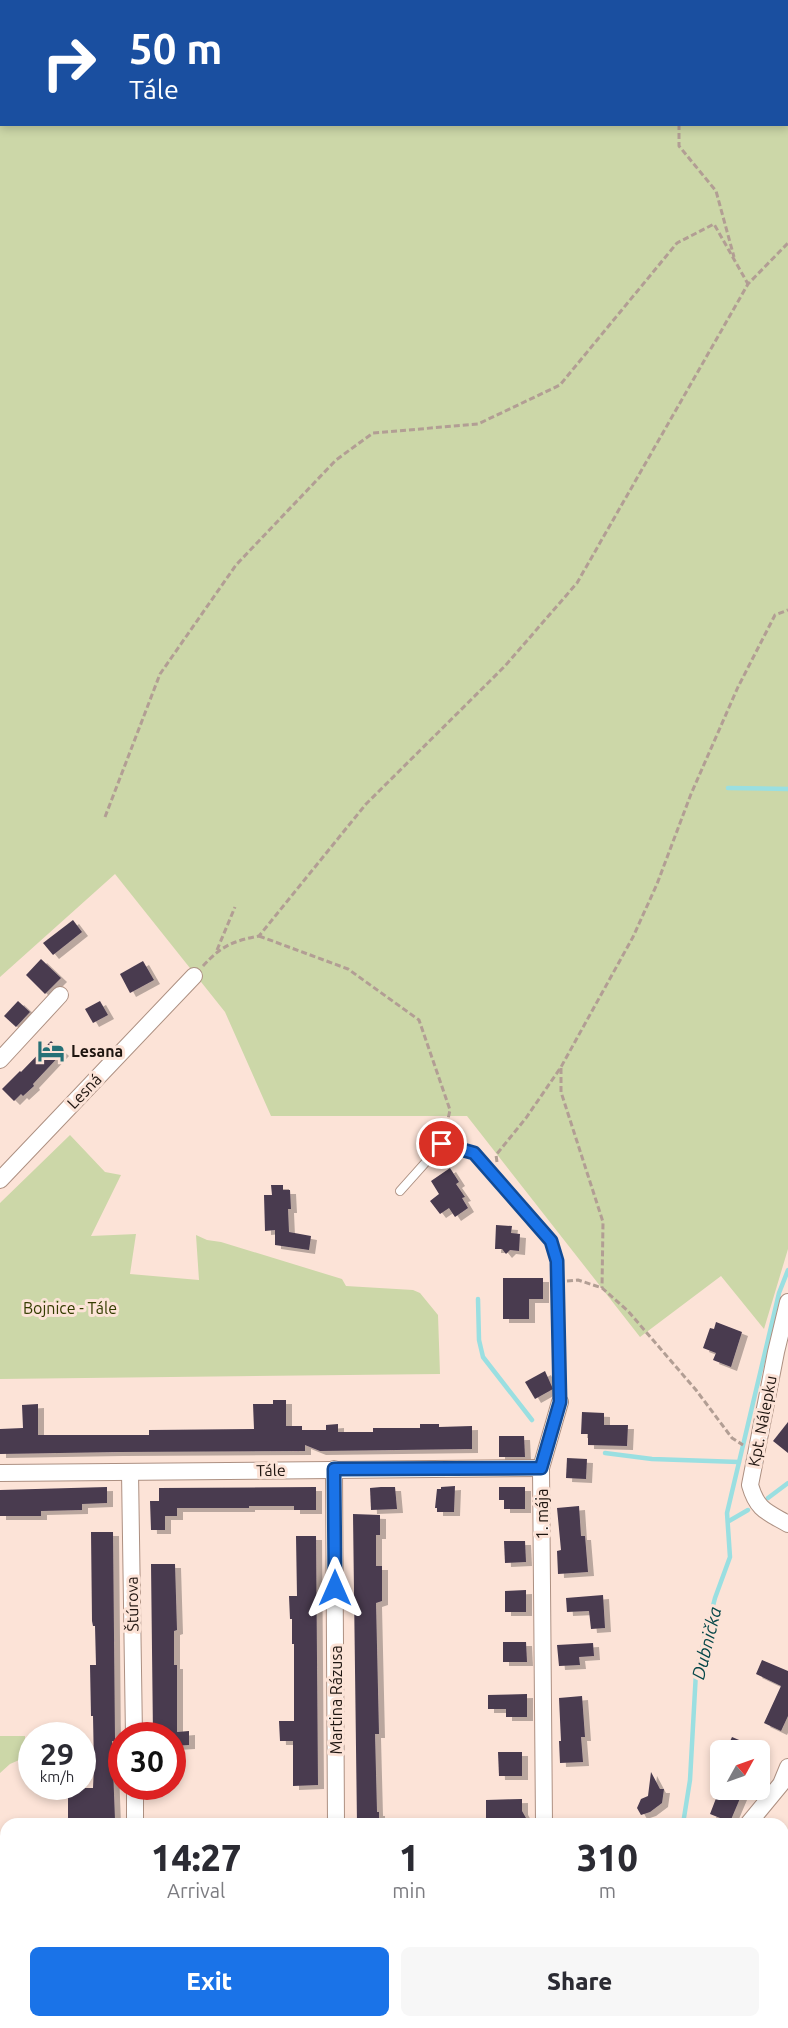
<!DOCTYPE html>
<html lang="en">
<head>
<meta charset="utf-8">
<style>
  :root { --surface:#fff; --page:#f7f7f7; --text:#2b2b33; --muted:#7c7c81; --accent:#1a73e8 }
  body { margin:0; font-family:Ubuntu,sans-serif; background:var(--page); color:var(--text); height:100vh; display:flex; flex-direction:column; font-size:22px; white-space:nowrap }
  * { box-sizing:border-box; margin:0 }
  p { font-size:20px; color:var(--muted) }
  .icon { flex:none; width:33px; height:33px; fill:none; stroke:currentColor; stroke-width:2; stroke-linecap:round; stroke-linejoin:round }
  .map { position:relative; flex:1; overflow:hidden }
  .details { position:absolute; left:0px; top:1818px; width:789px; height:210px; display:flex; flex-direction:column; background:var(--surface); border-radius:18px 18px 0 0; box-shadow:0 3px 9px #0003 }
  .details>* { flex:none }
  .hud { position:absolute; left:0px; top:0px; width:789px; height:126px; box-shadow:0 3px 9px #0003; background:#1a4fa0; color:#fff; overflow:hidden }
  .needle { width:39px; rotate:50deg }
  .fabs { position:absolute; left:710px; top:1740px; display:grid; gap:12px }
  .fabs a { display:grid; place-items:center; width:60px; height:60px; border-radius:9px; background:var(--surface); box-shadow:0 3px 9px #0003; font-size:30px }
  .speed { position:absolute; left:18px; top:1722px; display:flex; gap:12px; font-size:30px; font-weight:700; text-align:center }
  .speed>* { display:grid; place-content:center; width:78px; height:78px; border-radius:50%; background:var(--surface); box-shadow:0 3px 9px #0003; line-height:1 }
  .speed small { font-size:15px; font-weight:400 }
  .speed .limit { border:9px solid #d22; background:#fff; color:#111 }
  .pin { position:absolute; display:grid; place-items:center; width:51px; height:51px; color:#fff; margin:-26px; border:3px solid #fff; border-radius:50%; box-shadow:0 2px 6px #0007 }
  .me { position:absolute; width:66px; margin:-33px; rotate:0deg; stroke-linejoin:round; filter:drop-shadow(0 0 4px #0008) }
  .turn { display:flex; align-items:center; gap:21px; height:126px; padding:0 30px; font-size:27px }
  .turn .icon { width:78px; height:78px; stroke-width:2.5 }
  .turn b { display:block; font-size:42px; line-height:51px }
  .eta { display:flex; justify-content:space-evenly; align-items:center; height:102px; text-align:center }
  .eta b { font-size:36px; font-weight:800; line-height:42px }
  .primary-button { display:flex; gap:12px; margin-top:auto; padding:12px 30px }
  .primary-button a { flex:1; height:69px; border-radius:9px; background:var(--accent); color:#fff; font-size:24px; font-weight:800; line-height:69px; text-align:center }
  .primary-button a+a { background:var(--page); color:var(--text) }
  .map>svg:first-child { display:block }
  .green { fill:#ccd7a8; fill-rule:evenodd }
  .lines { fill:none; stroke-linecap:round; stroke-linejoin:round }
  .stream { stroke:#9adfe1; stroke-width:4.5 }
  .building { fill:#483a4f; filter:url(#shadow) }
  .lane-casing { stroke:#ad9082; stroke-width:10 }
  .street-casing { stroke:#ad9082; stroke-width:18 }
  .secondary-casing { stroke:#ad9082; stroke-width:26 }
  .path { stroke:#b29e94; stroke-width:3; stroke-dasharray:6 3; stroke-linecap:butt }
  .lane { stroke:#fff; stroke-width:8 }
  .street { stroke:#fff; stroke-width:16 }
  .secondary { stroke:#fff; stroke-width:24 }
  .route-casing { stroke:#114b97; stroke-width:15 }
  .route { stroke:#1a73e8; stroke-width:10 }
  .labels { text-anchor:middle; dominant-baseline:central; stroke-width:6; stroke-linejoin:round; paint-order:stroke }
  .poi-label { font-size:16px; font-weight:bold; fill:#1f1510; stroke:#fce3d7; text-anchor:start }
  .street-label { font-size:16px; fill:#1f1510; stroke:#fce3d7 }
  .park-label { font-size:16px; fill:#343c00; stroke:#fce3d7 }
  .water-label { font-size:18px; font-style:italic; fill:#064749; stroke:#fce3d7 }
</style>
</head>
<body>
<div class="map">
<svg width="788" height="2028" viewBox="0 0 788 2028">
  <defs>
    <filter id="shadow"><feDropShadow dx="6" dy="4" stdDeviation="0" flood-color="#0004"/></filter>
  </defs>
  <rect width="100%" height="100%" fill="#fce3d7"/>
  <!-- green -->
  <g class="green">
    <path d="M0 0H788V1249L764 1329 721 1276 640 1337 467 1116H271L225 1012 115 874 0 977ZM2 2H788V124H2Z"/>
    <path d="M70 1135 105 1172 121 1175 91 1236 136 1234 130 1274 199 1280 196 1235 207 1240 221 1242 342 1279 346 1286 413 1290 420 1293 438 1315 440 1374 0 1379V1203Z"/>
    <path d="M0 1736H25L26 1757 10 1764 0 1773Z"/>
  </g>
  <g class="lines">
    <!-- stream -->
    <g class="stream">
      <path d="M728 788 788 789"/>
      <path d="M478 1299 479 1340 483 1357 532 1420"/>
      <path d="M605 1453 652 1459 739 1462"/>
      <path d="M768 1498 788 1483"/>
      <path d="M729 1521 748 1510"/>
      <path d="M683 1824 690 1780 696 1672 715 1598 730 1557 727 1513 779 1293 788 1270"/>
      <path d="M626 2028 630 2022"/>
    </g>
  </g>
  <!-- building -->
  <g class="building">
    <path d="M73 920 82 932 53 955 43 943Z"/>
    <path d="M41 959 61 978 45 994 26 975Z"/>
    <path d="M143 961 154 980 130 993 120 974Z"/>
    <path d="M18 1001 30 1012 16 1027 4 1016Z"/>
    <path d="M100 1001 108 1015 93 1023 85 1009Z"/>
    <path d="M51 1041 63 1052 33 1084 34 1086 23 1096 21 1094 14 1101 2 1089 20 1071 21 1072Z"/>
    <path d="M450 1168 459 1182 456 1184 465 1197 462 1198 468 1208 455 1217 449 1208 440 1214 430 1201 439 1194 431 1181Z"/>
    <path d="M271 1185H283V1190H290L291 1209H288L289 1232 311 1236 309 1250 275 1245V1230L265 1231 264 1195H272Z"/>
    <path d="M496 1225 512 1226 511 1233 520 1234 519 1251 510 1250 506 1254 502 1249H495Z"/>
    <path d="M503 1278H543V1299H529V1319H503Z"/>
    <path d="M716 1322 742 1332 731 1367 713 1360 716 1353 703 1348 710 1328 714 1329Z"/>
    <path d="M545 1371 553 1389 535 1399 525 1382Z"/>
    <path d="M273 1400H286V1426H302V1430H326V1425L338 1424V1432H373V1428H420V1424H439V1427L472 1426V1449L320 1451 305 1445V1451L117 1452 0 1454V1429L23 1428 22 1405 38 1404V1435H149V1430L254 1429 253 1404H273Z"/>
    <path d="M582 1412 604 1413V1425H628L627 1446 588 1445V1434H581Z"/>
    <path d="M788 1422V1453L773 1441Z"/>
    <path d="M499 1436H524L525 1457H499Z"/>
    <path d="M567 1458 587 1459 586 1479 566 1478Z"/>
    <path d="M455 1486 454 1512H437V1508H435L437 1489H441V1487Z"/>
    <path d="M107 1487V1503L82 1504V1510L41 1511V1516H0V1490Z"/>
    <path d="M316 1487V1510H294V1506H249V1508H177V1516H165V1530H151L150 1501H159V1488Z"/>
    <path d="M381 1487H395L397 1509 371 1510 370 1488Z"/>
    <path d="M499 1487H525V1509H504V1500H499Z"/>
    <path d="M579 1506 581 1536H585L588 1572 558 1574 557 1551 561 1550 557 1508Z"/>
    <path d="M353 1514 380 1515V1535H376V1566H382V1601L376 1603 379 1734H375L377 1812H379V1824H357Z"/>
    <path d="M91 1532H113L115 1741H112L115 1820H80V1824H68V1788H93L94 1766 93 1716H91L90 1665H96L95 1626H93L92 1621Z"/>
    <path d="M296 1536H316L318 1785 293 1786V1741H280L279 1721H294V1644H292V1619H290L289 1596H297Z"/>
    <path d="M504 1541H525L526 1562 505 1563Z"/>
    <path d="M151 1564H175L177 1630 174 1631V1665H177V1732L189 1731V1745L172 1746V1736H153Z"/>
    <path d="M526 1590V1612H505V1591Z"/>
    <path d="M603 1595 605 1628 591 1629 589 1611 567 1612 566 1598Z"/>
    <path d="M503 1642H526L527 1662H503Z"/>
    <path d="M593 1643 594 1656 579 1657 580 1665 559 1666 557 1645Z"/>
    <path d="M762 1660 788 1671V1716L781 1731 764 1723 781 1686 756 1674Z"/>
    <path d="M527 1694V1717H506V1709H488V1695Z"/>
    <path d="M582 1696 585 1737H581L583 1762 560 1763 559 1741H561L559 1698Z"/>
    <path d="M732 1737 763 1750H726Z"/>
    <path d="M498 1752H522V1776H499Z"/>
    <path d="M651 1772 660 1789H664L662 1803 650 1812 641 1815 637 1808 641 1799 648 1796Z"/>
    <path d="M720 1788V1790L741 1796 730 1822 710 1814Z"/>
    <path d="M522 1799V1811L526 1818 520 1824H501V1820H486V1800Z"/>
  </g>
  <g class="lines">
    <defs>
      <path id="lane" d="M400 1191 442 1144 474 1153 551 1241 557 1261 560 1402"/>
      <g id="street">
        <path d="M0 1060 60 995"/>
        <path d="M0 1180 194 976"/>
        <path d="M788 1302 776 1352 750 1485C757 1510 767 1512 788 1524"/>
        <path d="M334 1469 336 1824"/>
        <path d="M130 1472 134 1736"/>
        <path d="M0 1473 541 1468"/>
        <path d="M135 1786V1824"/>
        <path d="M544 1824 541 1468 560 1402"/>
        <path d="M748 1824 781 1784 788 1767"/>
        <path d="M0 2019 6 2028"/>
        <path d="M546 2022V2028"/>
        <path d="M73 2028 81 2022"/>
        <path d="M318 2028 320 2022"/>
      </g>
      <path id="secondary" d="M783 2028 788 2026"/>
    </defs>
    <!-- lane casing -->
    <use href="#lane" class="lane-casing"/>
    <!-- street casing -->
    <use href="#street" class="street-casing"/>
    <!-- secondary casing -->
    <use href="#secondary" class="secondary-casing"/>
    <!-- path -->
    <g class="path">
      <path d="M616 0 617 2"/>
      <path d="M679 124V146L716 191 734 257"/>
      <path d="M105 817 160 674 236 565 336 460 373 433 478 424 560 385 677 243 714 224 748 284"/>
      <path d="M259 936 348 969 419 1020 450 1110 445 1133"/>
      <path d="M217 950 235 907"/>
      <path d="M203 966C221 946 233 941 259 936L366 804 505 666 577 583 748 284 788 243"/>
      <path d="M561 1068V1092L603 1222 602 1288"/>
      <path d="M497 1162 496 1155 526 1118 561 1067 633 937 657 884 691 794 738 687 775 615 788 610"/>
      <path d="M567 1281 578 1280 602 1288 628 1311 696 1390 732 1438 743 1445"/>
    </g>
    <!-- lane -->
    <use href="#lane" class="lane"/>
    <!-- street -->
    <use href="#street" class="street"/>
    <!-- secondary -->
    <use href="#secondary" class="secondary"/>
  </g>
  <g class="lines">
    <defs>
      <path id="route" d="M335 1588 334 1469 541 1468 560 1402 557 1261 551 1241 474 1153 442 1144"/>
    </defs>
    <!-- route casing -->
    <use href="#route" class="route-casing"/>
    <!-- route -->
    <use href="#route" class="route"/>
  </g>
  <!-- icons -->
  <defs>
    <symbol id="hotel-bare" viewBox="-9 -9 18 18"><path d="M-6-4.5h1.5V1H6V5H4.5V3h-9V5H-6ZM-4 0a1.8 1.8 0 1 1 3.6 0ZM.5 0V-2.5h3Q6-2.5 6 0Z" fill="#267076" stroke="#fce3d7" stroke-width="2.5" paint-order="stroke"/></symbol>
  </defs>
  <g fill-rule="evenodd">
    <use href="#hotel-bare" x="32" y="1032" width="38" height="38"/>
  </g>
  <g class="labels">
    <!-- poi labels -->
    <g class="poi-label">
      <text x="71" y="1051">Lesana</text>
    </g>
    <!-- street labels -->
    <g class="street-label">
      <text transform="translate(84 1091) rotate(-46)">Lesná</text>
      <text transform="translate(762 1421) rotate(-79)">Kpt. Nálepku</text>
      <text transform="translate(271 1470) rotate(-1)">Tále</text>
      <text transform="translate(542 1514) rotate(-90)">1. mája</text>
      <text transform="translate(132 1604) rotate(-91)">Štúrova</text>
      <text transform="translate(336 1700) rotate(-90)">Martina Rázusa</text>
    </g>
    <!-- park labels -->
    <g class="park-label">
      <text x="70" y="1308">Bojnice - Tále</text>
    </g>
    <!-- water labels -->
    <g class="water-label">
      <text transform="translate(706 1643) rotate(-76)">Dubnička</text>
    </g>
  </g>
</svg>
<div class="fabs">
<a><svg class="needle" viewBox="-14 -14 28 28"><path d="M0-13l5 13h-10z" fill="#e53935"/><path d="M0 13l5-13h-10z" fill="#7c7c81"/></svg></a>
</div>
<div class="speed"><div>29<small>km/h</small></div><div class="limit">30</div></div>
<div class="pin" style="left:442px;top:1144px;background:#d93025"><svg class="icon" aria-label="arrive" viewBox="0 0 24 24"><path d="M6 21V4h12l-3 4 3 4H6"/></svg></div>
<svg class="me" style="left:335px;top:1588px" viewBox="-20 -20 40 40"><path d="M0-17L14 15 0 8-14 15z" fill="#1a73e8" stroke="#fff" stroke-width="4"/></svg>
<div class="hud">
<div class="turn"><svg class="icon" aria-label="right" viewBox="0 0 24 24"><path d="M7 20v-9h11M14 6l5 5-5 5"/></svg><div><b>50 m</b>Tále</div></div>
</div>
<section class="details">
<div class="eta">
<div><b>14:27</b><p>Arrival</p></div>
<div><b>1</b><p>min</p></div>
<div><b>310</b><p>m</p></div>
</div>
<div class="primary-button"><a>Exit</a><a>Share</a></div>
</section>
</div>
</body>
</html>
